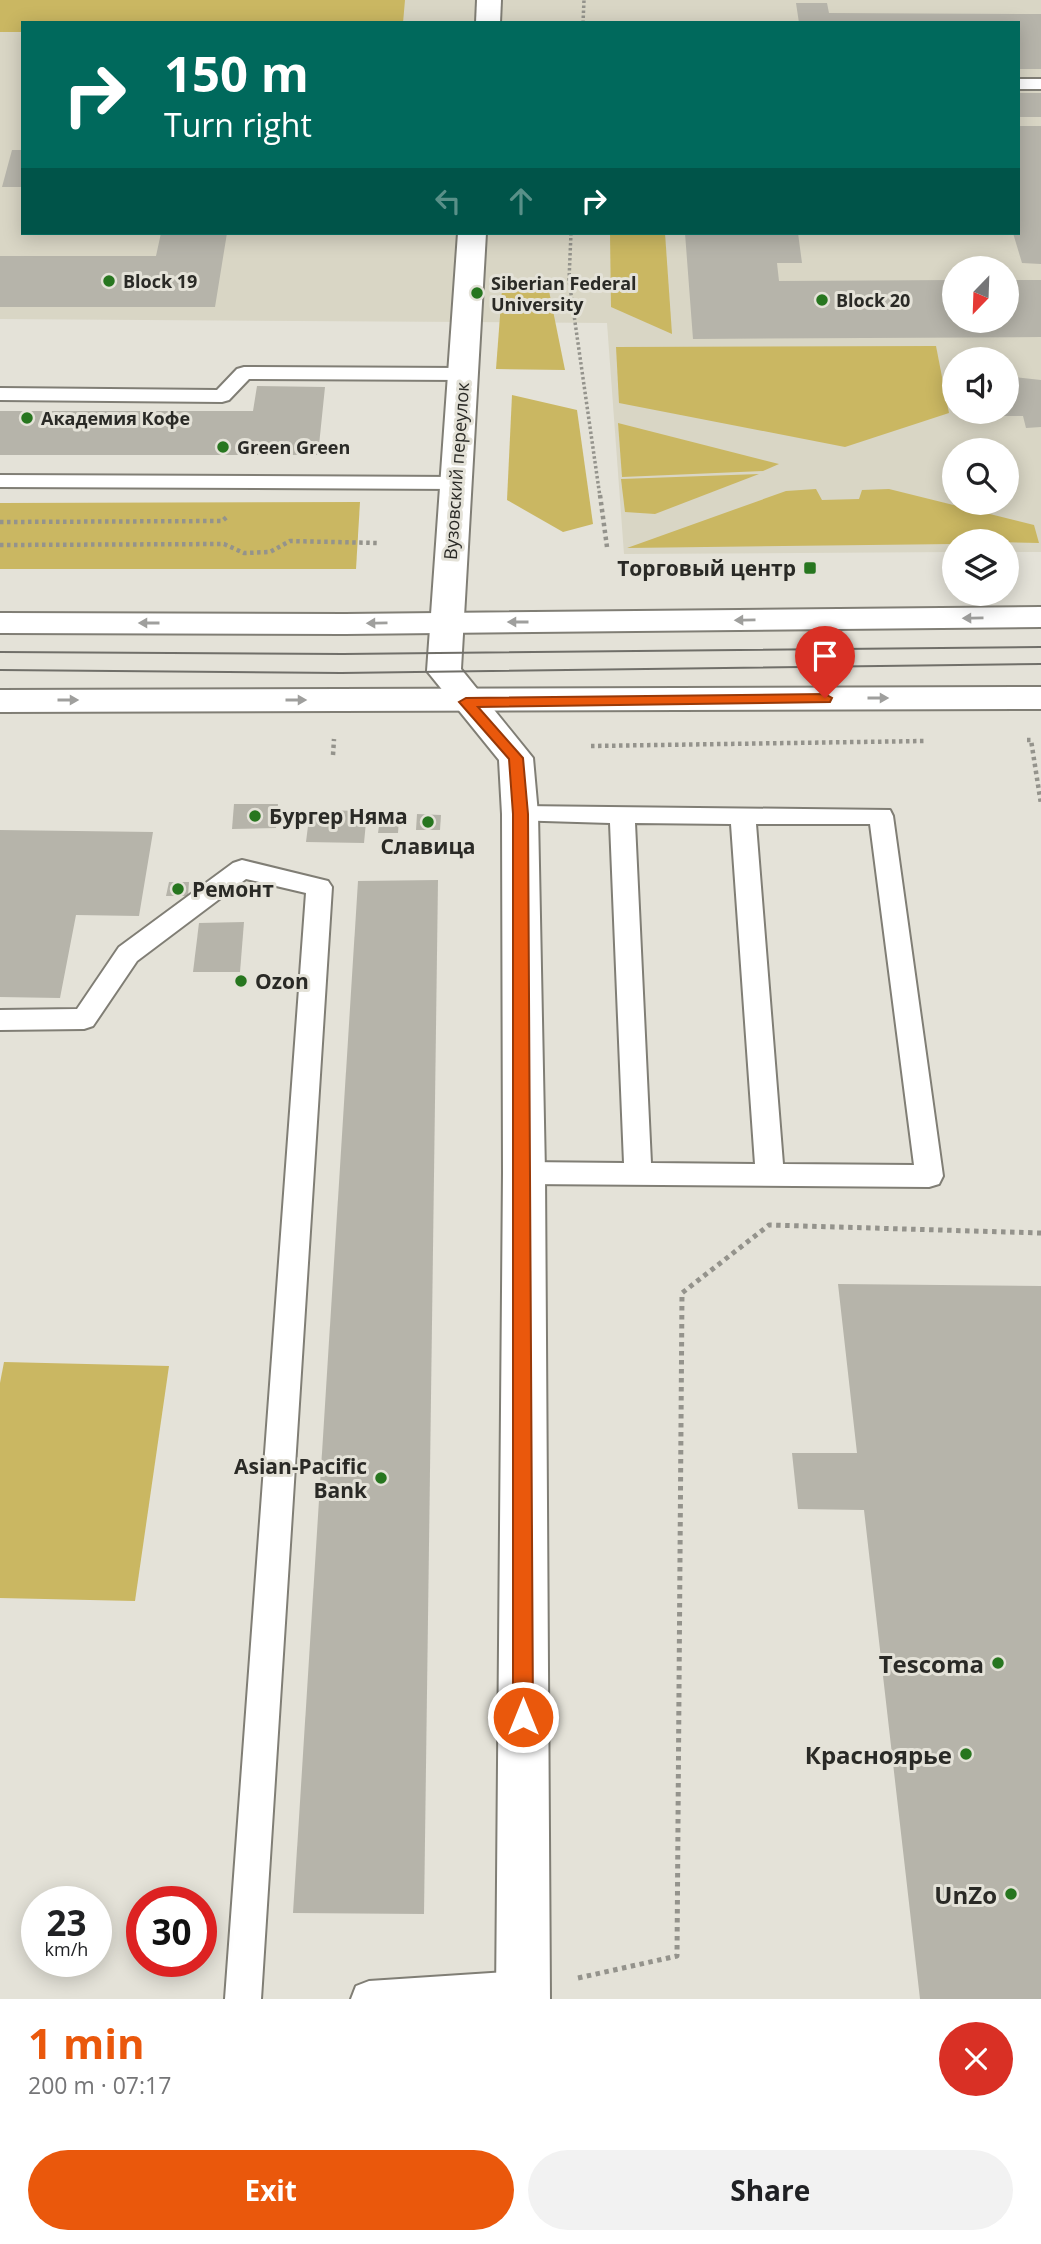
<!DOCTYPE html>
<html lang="en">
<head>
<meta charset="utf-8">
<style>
  :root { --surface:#fff; --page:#f2f2f2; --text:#202124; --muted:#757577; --accent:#ea580c }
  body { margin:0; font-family:"Open Sans",sans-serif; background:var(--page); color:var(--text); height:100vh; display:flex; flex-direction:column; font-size:26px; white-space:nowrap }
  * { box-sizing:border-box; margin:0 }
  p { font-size:23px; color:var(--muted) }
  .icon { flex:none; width:38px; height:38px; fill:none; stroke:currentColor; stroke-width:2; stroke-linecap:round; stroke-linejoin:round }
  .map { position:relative; height:1999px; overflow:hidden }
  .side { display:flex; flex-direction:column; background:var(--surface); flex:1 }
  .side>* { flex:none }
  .hud { position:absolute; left:21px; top:21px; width:999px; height:214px; border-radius:0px; box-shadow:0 4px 18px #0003; background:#00695c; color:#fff; overflow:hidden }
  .needle { width:46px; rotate:203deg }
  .tools { position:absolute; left:942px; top:256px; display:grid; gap:14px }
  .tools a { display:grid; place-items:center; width:77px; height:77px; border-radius:50%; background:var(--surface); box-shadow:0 4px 18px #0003; font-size:35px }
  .speed { position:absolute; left:21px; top:1886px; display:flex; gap:14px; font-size:35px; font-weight:700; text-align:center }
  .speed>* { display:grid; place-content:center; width:91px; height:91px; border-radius:50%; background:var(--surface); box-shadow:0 4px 18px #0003; line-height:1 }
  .speed small { font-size:18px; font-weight:400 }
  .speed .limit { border:10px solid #d22; background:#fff; color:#111 }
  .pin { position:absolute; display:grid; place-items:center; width:60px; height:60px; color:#fff; margin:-72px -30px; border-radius:50% 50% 50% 0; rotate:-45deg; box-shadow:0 0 7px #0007 }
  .pin .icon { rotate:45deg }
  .me { position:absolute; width:77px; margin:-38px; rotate:0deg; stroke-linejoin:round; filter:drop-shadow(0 0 5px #0008) }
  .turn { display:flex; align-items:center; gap:24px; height:147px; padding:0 28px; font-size:32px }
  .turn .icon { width:91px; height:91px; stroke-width:2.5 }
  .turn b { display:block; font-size:49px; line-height:60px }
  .lanes { display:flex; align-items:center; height:66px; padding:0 28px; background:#0003; justify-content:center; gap:35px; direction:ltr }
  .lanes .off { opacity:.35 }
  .round { display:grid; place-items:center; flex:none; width:74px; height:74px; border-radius:37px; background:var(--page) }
  .summary { display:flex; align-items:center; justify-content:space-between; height:119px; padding:0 28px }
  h1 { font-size:42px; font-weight:700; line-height:52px; color:var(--accent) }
  .cta { display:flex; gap:14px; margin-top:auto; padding:14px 28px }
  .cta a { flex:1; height:80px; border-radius:42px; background:var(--accent); color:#fff; font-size:28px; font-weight:700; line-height:80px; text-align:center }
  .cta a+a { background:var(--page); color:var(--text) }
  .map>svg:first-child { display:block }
  .built { fill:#d9d6c5; fill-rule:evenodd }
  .green { fill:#cab762 }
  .building { fill:#b6b4aa }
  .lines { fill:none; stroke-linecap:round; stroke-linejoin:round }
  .service-casing { stroke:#807e75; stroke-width:4 }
  .minor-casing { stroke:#807e75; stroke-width:4 }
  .trunk-casing { stroke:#807e75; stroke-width:4 }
  .path-far2 { stroke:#94938c; stroke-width:3.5; stroke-dasharray:2.5 2.5; stroke-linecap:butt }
  .path-far1 { stroke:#94938c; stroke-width:4.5; stroke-dasharray:3.5 3.5; stroke-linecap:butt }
  .path { stroke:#94938c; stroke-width:5; stroke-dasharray:4.5 4.5; stroke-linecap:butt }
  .service { fill:#fff; fill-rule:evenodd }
  .minor { fill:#fff; fill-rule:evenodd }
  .trunk { fill:#fff; fill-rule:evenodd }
  .tram { stroke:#706f69; stroke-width:2 }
  .oneway { fill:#9f9f9d }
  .route { fill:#ea580c; stroke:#983908; stroke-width:2 }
  .poi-dot { fill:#27761f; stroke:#e4e2d8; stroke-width:2.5 }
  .labels { text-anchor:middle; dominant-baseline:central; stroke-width:6; stroke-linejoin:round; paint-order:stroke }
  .far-poi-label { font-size:18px; font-weight:bold; fill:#2a2a26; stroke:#e4e2d8; text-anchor:start }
  .far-street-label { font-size:18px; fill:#2a2a26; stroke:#e4e2d8 }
  .poi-label { font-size:21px; font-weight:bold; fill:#2a2a26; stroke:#e4e2d8; text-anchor:start }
  .near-poi-label { font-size:24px; font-weight:bold; fill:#2a2a26; stroke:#e4e2d8; text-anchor:end }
</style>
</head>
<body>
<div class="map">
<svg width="1041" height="1999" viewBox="0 0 1041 1999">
  <rect width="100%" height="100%" fill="#e4e2d8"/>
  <!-- built -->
  <path class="built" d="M0 0H1041V552H1006V541H954V552L624 554 607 323 0 319ZM23 23H1018V233H23ZM954 268H1006V320H954ZM954 359H1006V411H954ZM954 450H1006V502H954Z"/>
  <!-- green -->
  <g class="green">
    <path d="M0 0H405L403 23H23V32H0Z"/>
    <path d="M610 233H665L672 334 611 307Z"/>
    <path d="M503 276 548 286 565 370 496 369Z"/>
    <path d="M936 346 949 413 845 447 619 403 616 347Z"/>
    <path d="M512 395 577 410 593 524 563 532 507 500Z"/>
    <path d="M618 423 779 464 763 471 622 477Z"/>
    <path d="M759 474 655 514 625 512 621 479Z"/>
    <path d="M816 489 822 500 859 499 862 490 889 489 1034 525 1039 543 954 541V544L627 548 786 491Z"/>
    <path d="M360 502 356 569H0V503Z"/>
    <path d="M4 1362 169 1366 135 1601 0 1598V1383Z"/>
  </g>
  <!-- building -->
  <g class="building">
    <path d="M796 3H827L829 13 1041 14V69H1018V23H799Z"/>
    <rect x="1018" y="93" width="23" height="24"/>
    <path d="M1018 126H1041V264L1022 263 1013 233H1018Z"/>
    <path d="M12 150H23V187H2Z"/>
    <path d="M161 233H227L215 307H0V256H156Z"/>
    <path d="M685 233H798L802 263H777L779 281 954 280V320H1006V280H1041V337L693 339Z"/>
    <path d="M1013 377 1041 380V427L1026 428 1023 416H977L975 411H1006V381H1014Z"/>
    <path d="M257 386 325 387 318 455H0V411H253Z"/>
    <path d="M234 804H278L276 828 232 829Z"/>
    <path d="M310 810 367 811 364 843 306 842Z"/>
    <path d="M417 814 441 815 440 830H416Z"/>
    <path d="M380 819 399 820 398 833H378Z"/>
    <path d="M0 830 153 832 139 916 76 915 60 998 0 997Z"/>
    <path d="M438 880 424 1914 293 1913 358 881Z"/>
    <path d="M169 882H189L188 896H166Z"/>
    <path d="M244 922 240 972H193L199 923Z"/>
    <path d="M838 1284 1041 1286V1999H920L864 1510 798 1509 792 1453H857Z"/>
  </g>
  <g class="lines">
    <defs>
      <g id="service">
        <rect x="1018" y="79" width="23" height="10"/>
        <path d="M244 367 463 368 473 374 463 380 249 379 229 400 222 402 0 400V388L217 390 237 369Z"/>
        <path d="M0 475 458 477 469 483 458 489 0 487Z"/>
        <path d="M520 806 890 810 893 816 943 1176 939 1184 929 1187 524 1184 514 1181 510 1173 514 1165 524 1162 624 1163 610 823 511 820 508 814 511 808ZM635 823 731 824 755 1164 651 1163ZM756 824H870L914 1165 783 1164Z"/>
        <path d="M242 860 328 881 332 887 261 1999H225L306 893 246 879 137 961 93 1026 84 1029 0 1030V1010L77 1009 119 947 233 863Z"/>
        <path d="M523 1971 536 1976 541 1989 537 1999H351L356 1986 369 1981Z"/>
      </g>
      <g id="minor">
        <path d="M477 0H501L500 23H476Z"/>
        <path d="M458 233H486L461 669 533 758 538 814 545 1173 550 1999H496L503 1173 502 814 499 760 427 671Z"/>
      </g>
      <g id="trunk">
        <path d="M1041 607V627L345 634 0 633V613L345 614Z"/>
        <path d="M1041 687V709L0 712V690Z"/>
      </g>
    </defs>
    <!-- service casing -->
    <use href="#service" class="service-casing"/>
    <!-- minor casing -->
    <use href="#minor" class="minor-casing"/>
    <!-- trunk casing -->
    <use href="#trunk" class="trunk-casing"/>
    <!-- path-far2 -->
    <g class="path-far2">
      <path d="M583 23 584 0"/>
      <path d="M571 233 569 280 600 497"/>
    </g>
    <!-- path-far1 -->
    <g class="path-far1">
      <path d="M600 495 607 547"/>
      <path d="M0 522 222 521 228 516"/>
      <path d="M0 545 224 544 244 553 270 552 290 541 377 543"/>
      <path d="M1027 740H1031L1041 804"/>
      <path d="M591 746 924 741"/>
      <path d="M333 755 334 739"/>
    </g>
    <!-- path -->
    <path class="path" d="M578 1978 677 1956 682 1293 769 1225 1041 1233"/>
    <!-- service -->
    <use href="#service" class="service"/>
    <!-- minor -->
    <use href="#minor" class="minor"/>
    <!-- trunk -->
    <use href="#trunk" class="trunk"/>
    <!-- tram -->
    <g class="tram">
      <path d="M0 652 343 654 1041 647"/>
      <path d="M0 670 341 673 1041 664"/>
    </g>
  </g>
  <!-- one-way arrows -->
  <defs><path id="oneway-solid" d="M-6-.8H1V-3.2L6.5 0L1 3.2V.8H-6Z" transform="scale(1.75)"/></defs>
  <g class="oneway">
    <use href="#oneway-solid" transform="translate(973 618) rotate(179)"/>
    <use href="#oneway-solid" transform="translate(745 620) rotate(179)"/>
    <use href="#oneway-solid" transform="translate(518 622) rotate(180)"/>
    <use href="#oneway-solid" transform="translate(149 623) rotate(-180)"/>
    <use href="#oneway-solid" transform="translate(377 623) rotate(179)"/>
    <use href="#oneway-solid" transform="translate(878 698)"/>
    <use href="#oneway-solid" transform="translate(68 700)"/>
    <use href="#oneway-solid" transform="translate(296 700)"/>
  </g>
  <!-- route -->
  <path class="route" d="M825 694 832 698 830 702 478 707 523 758 528 814 533 1717 530 1724 523 1727 516 1724 513 1717V814L509 759 459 702 466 698Z"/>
  <!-- markers -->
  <g class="poi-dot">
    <circle cx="109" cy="281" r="7"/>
    <circle cx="477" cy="293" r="7"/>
    <circle cx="822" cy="300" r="7"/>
    <circle cx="27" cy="418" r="7"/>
    <circle cx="223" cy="447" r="7"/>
    <rect x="803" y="561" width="14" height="14" rx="3.5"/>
    <circle cx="255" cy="816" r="7"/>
    <circle cx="428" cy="822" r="7"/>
    <circle cx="178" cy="889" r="7"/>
    <circle cx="241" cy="981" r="7"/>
    <circle cx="381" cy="1478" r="7"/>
    <circle cx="998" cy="1663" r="7"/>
    <circle cx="966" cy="1754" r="7"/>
    <circle cx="1011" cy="1894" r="7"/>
  </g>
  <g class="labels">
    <!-- far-poi labels -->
    <g class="far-poi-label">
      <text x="123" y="281">Block 19</text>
      <text x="491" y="283">Siberian Federal<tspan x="491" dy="21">University</tspan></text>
      <text x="836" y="300">Block 20</text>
      <text x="41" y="418">Академия Кофе</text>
      <text x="237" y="447">Green Green</text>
    </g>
    <!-- far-street labels -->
    <g class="far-street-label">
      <text transform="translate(456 471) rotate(-86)">Вузовский переулок</text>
    </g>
    <!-- poi labels -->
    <g class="poi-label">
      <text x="796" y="568" text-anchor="end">Торговый центр</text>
      <text x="269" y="816">Бургер Няма</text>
      <text x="428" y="846" text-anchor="middle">Славица</text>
      <text x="192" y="889">Ремонт</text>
      <text x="255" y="981">Ozon</text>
      <text x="367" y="1466" text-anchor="end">Asian-Pacific<tspan x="367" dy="24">Bank</tspan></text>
    </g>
    <!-- near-poi labels -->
    <g class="near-poi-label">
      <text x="984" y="1663">Tescoma</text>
      <text x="952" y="1754">Красноярье</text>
      <text x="997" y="1894">UnZo</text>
    </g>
  </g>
</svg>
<div class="tools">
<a><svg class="needle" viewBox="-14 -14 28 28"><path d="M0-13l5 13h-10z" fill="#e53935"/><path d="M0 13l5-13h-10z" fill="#757577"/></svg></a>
<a><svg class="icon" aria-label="sound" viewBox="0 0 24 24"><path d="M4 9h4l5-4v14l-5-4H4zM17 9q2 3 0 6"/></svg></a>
<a><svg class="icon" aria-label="search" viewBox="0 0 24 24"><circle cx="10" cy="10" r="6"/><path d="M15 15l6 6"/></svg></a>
<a><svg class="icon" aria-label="layers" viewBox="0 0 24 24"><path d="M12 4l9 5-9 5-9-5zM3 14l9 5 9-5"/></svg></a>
</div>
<div class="speed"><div>23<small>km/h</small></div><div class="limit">30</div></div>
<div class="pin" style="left:825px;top:698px;background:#d93025"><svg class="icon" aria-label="arrive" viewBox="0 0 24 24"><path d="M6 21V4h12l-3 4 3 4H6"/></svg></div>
<svg class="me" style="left:523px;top:1717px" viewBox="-20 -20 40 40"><circle r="17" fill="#ea580c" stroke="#fff" stroke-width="3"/><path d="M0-11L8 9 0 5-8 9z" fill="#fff"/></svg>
<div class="hud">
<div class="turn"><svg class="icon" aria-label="right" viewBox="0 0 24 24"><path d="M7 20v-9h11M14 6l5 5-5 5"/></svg><div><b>150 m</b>Turn right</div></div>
<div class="lanes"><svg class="icon off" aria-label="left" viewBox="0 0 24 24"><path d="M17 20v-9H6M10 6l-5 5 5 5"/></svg><svg class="icon off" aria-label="ahead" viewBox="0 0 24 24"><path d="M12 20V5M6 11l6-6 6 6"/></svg><svg class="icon" aria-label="right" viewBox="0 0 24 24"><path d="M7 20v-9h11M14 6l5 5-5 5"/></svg></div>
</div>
</div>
<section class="side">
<div class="summary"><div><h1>1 min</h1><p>200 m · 07:17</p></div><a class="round" style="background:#d93025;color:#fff"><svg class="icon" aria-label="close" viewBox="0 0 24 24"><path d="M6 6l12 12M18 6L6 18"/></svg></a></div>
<div class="cta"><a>Exit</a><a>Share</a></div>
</section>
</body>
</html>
